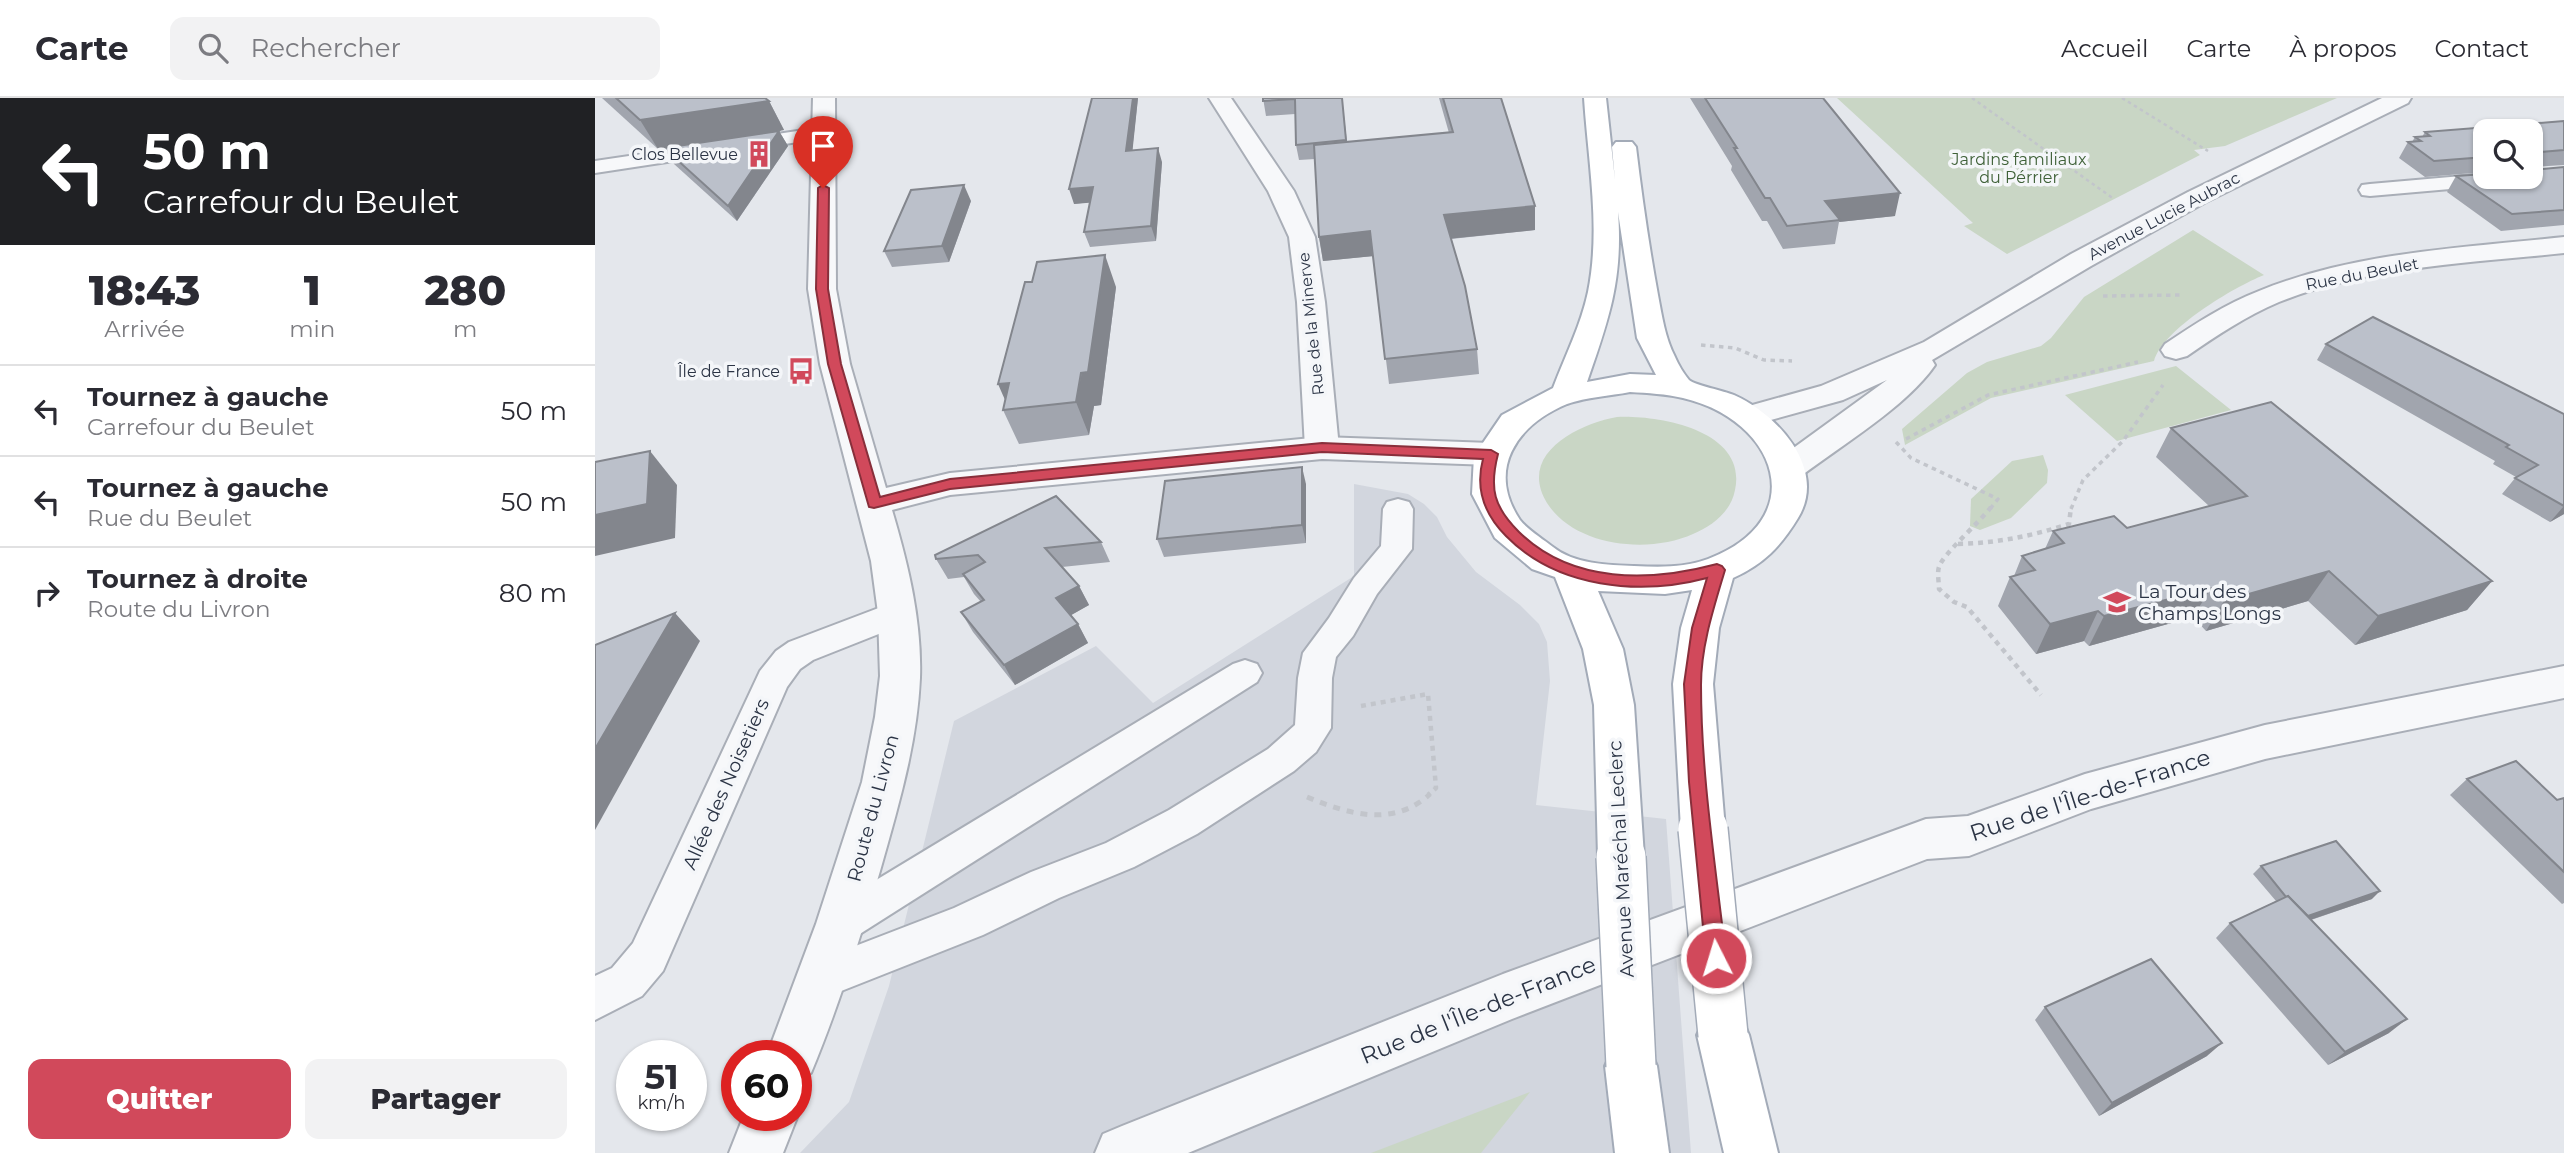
<!DOCTYPE html>
<html lang="fr">
<head>
<meta charset="utf-8">
<style>
  :root { --surface:#fff; --page:#f2f2f3; --text:#2b2b33; --muted:#7c7c81; --line:#e1e1e2; --accent:#d1495b }
  body { margin:0; font-family:Montserrat,sans-serif; background:var(--page); color:var(--text); height:100vh; display:flex; flex-direction:column; font-size:26px; white-space:nowrap }
  * { box-sizing:border-box; margin:0 }
  p { font-size:23px; color:var(--muted) }
  .icon { flex:none; width:38px; height:38px; fill:none; stroke:currentColor; stroke-width:2; stroke-linecap:round; stroke-linejoin:round }
  .map { position:relative; flex:1; overflow:hidden }
  .side { display:flex; flex-direction:column; background:var(--surface); width:595px }
  .side>* { flex:none }
  .guide { background:#202124; color:#fff; overflow:hidden }
  .buttons { position:absolute; left:1878px; top:21px; display:grid; gap:14px }
  .buttons a { display:grid; place-items:center; width:70px; height:70px; border-radius:14px; background:var(--surface); box-shadow:0 2px 5px #0004; font-size:35px }
  .speed { position:absolute; left:21px; top:942px; display:flex; gap:14px; font-size:35px; font-weight:700; text-align:center }
  .speed>* { display:grid; place-content:center; width:91px; height:91px; border-radius:50%; background:var(--surface); box-shadow:0 2px 5px #0004; line-height:1 }
  .speed small { font-size:18px; font-weight:400 }
  .speed .limit { border:10px solid #d22; background:#fff; color:#111 }
  .pin { position:absolute; display:grid; place-items:center; width:60px; height:60px; color:#fff; margin:-72px -30px; border-radius:50% 50% 50% 0; rotate:-45deg; box-shadow:0 0 7px #0007 }
  .pin .icon { rotate:45deg }
  .me { position:absolute; width:77px; margin:-38px; rotate:355deg; stroke-linejoin:round; filter:drop-shadow(0 0 5px #0008) }
  .turn { display:flex; align-items:center; gap:24px; height:147px; padding:0 28px; font-size:32px }
  .turn .icon { width:91px; height:91px; stroke-width:2.5 }
  .turn b { display:block; font-size:49px; line-height:60px }
  .eta { display:flex; justify-content:space-evenly; align-items:center; height:119px; text-align:center }
  .eta b { font-size:42px; font-weight:800; line-height:49px }
  .primary-button { display:flex; gap:14px; margin-top:auto; padding:14px 28px }
  .primary-button a { flex:1; height:80px; border-radius:14px; background:var(--accent); color:#fff; font-size:28px; font-weight:800; line-height:80px; text-align:center }
  .primary-button a+a { background:var(--page); color:var(--text) }
  ul { padding:0; list-style:none }
  li { display:flex; align-items:center; gap:21px; height:91px; padding:0 28px; border-top:2px solid var(--line) }
  li div { flex:1 }
  li b { display:block; font-size:26px }
  li em { font-style:normal }
  header { display:flex; align-items:center; gap:42px; box-sizing:border-box; height:98px; padding:0 35px; background:var(--surface); border-bottom:2px solid var(--line) }
  header strong { font-size:33px }
  nav { display:flex; gap:38px; margin-inline-start:auto; font-size:24px }
  .search { width:490px; height:63px; background:var(--page); display:flex; align-items:center; gap:18px; box-sizing:border-box; padding:0 24px; border-radius:14px; color:var(--muted); font-size:26px }
  main { display:flex; flex:1; min-height:0 }
  .map>svg:first-child { display:block }
  .built { fill:#d2d6de }
  .green { fill:#c9d6c5 }
  .lines { fill:none; stroke-linecap:round; stroke-linejoin:round }
  .service-casing { stroke:#a9aeb7; stroke-width:4 }
  .minor-casing { stroke:#a9aeb7; stroke-width:4 }
  .tertiary-casing { stroke:#a9aeb7; stroke-width:4 }
  .primary-casing { stroke:#a3abb8; stroke-width:4 }
  .path-far3 { stroke:#c2c5cb; stroke-width:2.5; stroke-dasharray:3.5 3.5; stroke-linecap:butt }
  .path-far2 { stroke:#c2c5cb; stroke-width:3.5; stroke-dasharray:4.5 4.5; stroke-linecap:butt }
  .path-far1 { stroke:#c2c5cb; stroke-width:4.5; stroke-dasharray:5 5; stroke-linecap:butt }
  .path { stroke:#c2c5cb; stroke-width:5; stroke-dasharray:7 7; stroke-linecap:butt }
  .service { fill:#f7f8fa; fill-rule:evenodd }
  .minor { fill:#f7f8fa; fill-rule:evenodd }
  .tertiary { fill:#f7f8fa; fill-rule:evenodd }
  .primary { fill:#fff; fill-rule:evenodd }
  .primary-bridge-casing { stroke:#a3abb8; stroke-width:52; stroke-linecap:butt }
  .primary-bridge { stroke:#fff; stroke-width:49 }
  .wall { fill:#a1a5ae }
  .shaded-wall { fill:#83868d }
  .building { fill:#bbc0ca; stroke:#83868d; stroke-width:2 }
  .route { fill:#d1495b; stroke:#882f3b; stroke-width:2 }
  .labels { text-anchor:middle; dominant-baseline:central; stroke-width:7; stroke-linejoin:round; paint-order:stroke }
  .far-poi-label { font-size:16px; fill:#2b3445; stroke:#f4f6f9; text-anchor:end }
  .far-park-label { font-size:16px; fill:#3f6138; stroke:#f4f6f9 }
  .far-street-label { font-size:16px; fill:#2b3445; stroke:#f4f6f9 }
  .poi-label { font-size:19px; fill:#2b3445; stroke:#f4f6f9; text-anchor:start }
  .street-label { font-size:19px; fill:#2b3445; stroke:#f4f6f9 }
  .near-street-label { font-size:23px; fill:#2b3445; stroke:#f4f6f9 }
</style>
</head>
<body>
<header>
<strong>Carte</strong>
<div class="search"><svg class="icon" aria-label="search" viewBox="0 0 24 24"><circle cx="10" cy="10" r="6"/><path d="M15 15l6 6"/></svg>Rechercher</div>
<nav><a>Accueil</a><a>Carte</a><a>À propos</a><a>Contact</a></nav>
</header>
<main>
<section class="side">
<div class="guide">
<div class="turn"><svg class="icon" aria-label="left" viewBox="0 0 24 24"><path d="M17 20v-9H6M10 6l-5 5 5 5"/></svg><div><b>50 m</b>Carrefour du Beulet</div></div>
</div>
<div class="eta">
<div><b>18:43</b><p>Arrivée</p></div>
<div><b>1</b><p>min</p></div>
<div><b>280</b><p>m</p></div>
</div>
<ul>
<li><svg class="icon" aria-label="left" viewBox="0 0 24 24"><path d="M17 20v-9H6M10 6l-5 5 5 5"/></svg><div><b>Tournez à gauche</b><p>Carrefour du Beulet</p></div><em>50 m</em></li>
<li><svg class="icon" aria-label="left" viewBox="0 0 24 24"><path d="M17 20v-9H6M10 6l-5 5 5 5"/></svg><div><b>Tournez à gauche</b><p>Rue du Beulet</p></div><em>50 m</em></li>
<li><svg class="icon" aria-label="right" viewBox="0 0 24 24"><path d="M7 20v-9h11M14 6l5 5-5 5"/></svg><div><b>Tournez à droite</b><p>Route du Livron</p></div><em>80 m</em></li>
</ul>
<div class="primary-button"><a>Quitter</a><a>Partager</a></div>
</section>
<div class="map">
<svg width="1969" height="1055" viewBox="0 0 1969 1055">
  <rect width="100%" height="100%" fill="#e4e7ec"/>
  <!-- built -->
  <path class="built" d="M759 386 813 396 829 406 842 419 852 439 881 474 925 507 944 526 952 544 955 583 941 707 1071 721 1096 1055H205L254 1004 294 888 359 623 501 548 558 605 759 478Z"/>
  <!-- green -->
  <g class="green">
    <path d="M1242 0H1742L1630 48 1599 52 1605 57 1412 156 1369 128 1378 125Z"/>
    <path d="M1598 132 1669 177C1639 189 1568 231 1559 263L1396 300 1310 347 1307 331 1372 275 1392 264 1446 248 1456 240 1489 199Z"/>
    <path d="M1581 268 1636 312 1522 343 1470 297Z"/>
    <path d="M1022 319C1063 317 1153 332 1140 392 1136 414 1117 428 1098 436 1054 456 980 449 952 405 922 356 983 326 1022 319Z"/>
    <path d="M1448 357 1453 372 1452 385 1416 420 1385 432 1375 428 1376 401 1417 363Z"/>
    <path d="M935 994 886 1055H776Z"/>
  </g>
  <g class="lines">
    <defs>
      <g id="service">
        <path d="M229 29 236 31 239 35 236 39 0 75V63Z"/>
        <path d="M1890 76V79H1935L1932 84 1924 85 1775 98 1767 97 1764 92 1767 87 1775 86Z"/>
        <path d="M803 401 814 404 818 411 817 451 782 496 758 538 741 559 737 580 736 630 721 654 699 673 602 736 539 769 464 800 388 837 226 901 211 895 205 881 211 867 359 810 436 774 511 745 574 712 673 651 700 627 703 580 708 555 734 520 759 480 786 448 788 411 792 404Z"/>
        <path d="M302 503 314 506 318 515 314 524 218 562 205 571 192 589 68 873 47 898 0 922V878L17 870 38 845 165 573 181 553 194 544Z"/>
        <path d="M650 562 662 566 667 575 662 584 260 839 245 845 230 839 224 826 230 813 638 566Z"/>
      </g>
      <g id="minor">
        <path d="M614 0H636L699 93 720 139 730 204 744 350 739 357 727 361 715 357 710 350 702 204 694 139 673 93Z"/>
        <path d="M1969 139V155C1874 165 1774 168 1684 204 1651 218 1621 238 1592 258L1581 261 1570 258 1566 252 1570 246C1600 226 1630 206 1664 193 1760 154 1867 150 1969 139Z"/>
        <path d="M1969 568V600L1670 661 1496 711 1374 758 1332 761 917 921 593 1055H500L508 1036 527 1028 908 876 1331 721 1373 718 1490 676 1670 627Z"/>
      </g>
      <g id="tertiary">
        <path d="M218 0H240L241 191 255 266 291 390 355 375 727 339 896 345 908 348 913 356 908 364 896 367 727 361 355 397 297 412C313 466 327 523 325 580 322 647 303 709 285 773 265 841 243 910 216 975L201 982V957H172L221 826 267 684 280 619 285 578 283 515 276 463 225 266 213 191Z"/>
        <path d="M1787 0H1816L1813 5 1611 104 1496 168 1337 262 1340 267C1312 308 1247 347 1206 378L1194 381 1182 378 1177 370 1182 362 1292 282 1248 302 1154 328 1143 325 1138 318 1143 311 1226 288 1329 244 1476 156 1593 94Z"/>
        <path d="M201 1013 203 1017 188 1055H134L149 1017H201Z"/>
      </g>
      <g id="primary">
        <path d="M989 0H1011L1020 82 1017 49 1021 44H1037L1041 49C1047 99 1054 148 1063 197 1067 218 1070 240 1080 259 1083 266 1089 276 1094 282 1100 287 1129 293 1139 297 1182 316 1233 371 1203 420 1186 448 1169 466 1138 480L1124 530 1118 586 1130 731 1124 745 1108 750 1092 745 1086 731 1078 586 1086 530 1097 492 1070 496 1003 493 1028 551 1039 607 1049 759 1042 773 1026 779 1010 773 1003 759 999 607 988 551 960 479 937 471 900 440 877 396 879 358 907 317 958 290C970 258 986 227 993 194 1006 130 993 63 989 0ZM1023 114 1042 240 1061 277 1035 276 992 284C1014 221 1028 181 1023 114ZM1035 294C1053 295 1071 296 1088 300 1182 322 1218 421 1113 461 1089 470 1064 469 1039 468 1013 467 979 466 958 449 948 441 933 432 925 422 891 371 922 327 972 306 991 299 1015 298 1035 294Z"/>
        <path d="M1128 912 1146 919 1154 937 1183 1055H1129L1102 937 1110 919Z"/>
        <path d="M1036 942 1054 950 1062 968 1074 1055H1020L1010 968 1018 950Z"/>
      </g>
    </defs>
    <!-- service casing -->
    <use href="#service" class="service-casing"/>
    <!-- minor casing -->
    <use href="#minor" class="minor-casing"/>
    <!-- tertiary casing -->
    <use href="#tertiary" class="tertiary-casing"/>
    <!-- primary casing -->
    <use href="#primary" class="primary-casing"/>
    <!-- path-far3 -->
    <g class="path-far3">
      <path d="M1377 0 1519 101"/>
      <path d="M1527 0 1613 53"/>
    </g>
    <!-- path-far2 -->
    <g class="path-far2">
      <path d="M1508 198 1587 197"/>
      <path d="M1106 247 1140 250 1169 262 1197 263"/>
      <path d="M1311 341 1393 297 1543 264"/>
      <path d="M1301 344 1316 360 1403 401 1395 411"/>
      <path d="M1476 411 1488 382 1528 343 1568 287"/>
    </g>
    <!-- path-far1 -->
    <g class="path-far1">
      <path d="M1396 409C1386 423 1347 457 1344 469 1342 475 1344 484 1344 491L1359 504 1372 509 1446 597"/>
      <path d="M1363 446C1402 445 1437 438 1474 426L1476 409"/>
      <path d="M766 608 833 596 841 690 833 697"/>
    </g>
    <!-- path -->
    <path class="path" d="M712 699C753 716 798 730 835 696"/>
    <!-- service -->
    <use href="#service" class="service"/>
    <!-- minor -->
    <use href="#minor" class="minor"/>
    <!-- tertiary -->
    <use href="#tertiary" class="tertiary"/>
    <!-- primary -->
    <use href="#primary" class="primary"/>
    <defs>
      <g id="primary-bridge">
        <path d="M1108 731 1128 937"/>
        <path d="M1026 759 1036 968"/>
      </g>
    </defs>
    <!-- primary-bridge casing -->
    <use href="#primary-bridge" class="primary-bridge-casing"/>
    <!-- primary-bridge -->
    <use href="#primary-bridge" class="primary-bridge"/>
  </g>
  <!-- wall -->
  <g class="wall">
    <path d="M7 0H170L174 3 189 32 63 51Z"/>
    <path d="M497 0H543L537 53 567 64 561 143 495 149 489 134 495 104 479 106Z"/>
    <path d="M668 0H747L752 44 854 35 844 0H906L940 132 856 141 882 251 884 276 794 286 778 158 728 163 724 139 720 61 704 62 701 47 700 16 671 18Z"/>
    <path d="M1095 0H1228L1300 118 1244 124 1240 146 1188 151 1172 123H1167L1136 72 1137 68Z"/>
    <path d="M1969 23V67L1938 69 1936 72 1969 69V127L1906 133 1852 94 1861 78 1936 79V33H1890V74L1830 79 1804 60 1813 44H1817L1820 39H1827L1830 34Z"/>
    <path d="M184 33 193 48 142 123 79 66 69 50Z"/>
    <path d="M376 103 354 164 297 169 289 153Z"/>
    <path d="M521 189 506 307 499 308 494 337 424 346 408 312Z"/>
    <path d="M1731 246 1969 316V416L1955 424 1907 396 1921 379 1898 366 1900 363 1722 262Z"/>
    <path d="M1576 330 1897 483 1872 512 1760 547 1713 503 1611 533 1598 519 1494 548 1489 543 1441 556 1403 508 1415 479 1419 478 1427 458 1450 451 1458 433 1532 430 1614 408 1561 359Z"/>
    <path d="M711 386V445L569 459 562 441Z"/>
    <path d="M506 444 515 464 467 469 484 488 494 507 476 517 483 526 493 545 420 587 378 534 366 514 386 504 379 496 369 479 353 481 341 461Z"/>
    <path d="M1872 681 1962 702 1969 700V805L1967 806 1855 697Z"/>
    <path d="M1666 768 1777 801 1716 822 1794 935 1733 967 1621 840 1635 825 1681 803 1658 776Z"/>
    <path d="M1450 909 1612 958 1504 1018 1440 922Z"/>
  </g>
  <!-- shaded-wall -->
  <g class="shaded-wall">
    <path d="M538 0H543L536 67 531 53Z"/>
    <path d="M174 3 189 32 63 51 45 22Z"/>
    <path d="M184 33 193 48 142 123 133 108Z"/>
    <path d="M563 50 567 64 561 143 556 128Z"/>
    <path d="M369 87 376 103 354 164 347 148Z"/>
    <path d="M498 89 503 104 479 106 474 91Z"/>
    <path d="M1305 95 1300 118 1244 124 1245 122 1230 103Z"/>
    <path d="M940 108V132L852 141 849 117Z"/>
    <path d="M775 133 779 158 728 163 724 139Z"/>
    <path d="M510 157 521 189 506 307 499 308 494 337 481 304Z"/>
    <path d="M414 285V311L403 286Z"/>
    <path d="M55 353 82 387 80 440 0 458V417Z"/>
    <path d="M707 369 711 386V445L707 427Z"/>
    <path d="M1969 408V416L1955 424Z"/>
    <path d="M1734 473 1713 503 1611 533 1629 503Z"/>
    <path d="M1897 483 1872 512 1760 547 1783 518Z"/>
    <path d="M484 488 494 507 471 520 461 500Z"/>
    <path d="M1616 490 1598 519 1494 548 1509 518Z"/>
    <path d="M1503 513 1489 543 1441 556 1455 526Z"/>
    <path d="M80 515 105 543 0 732V651Z"/>
    <path d="M483 526 493 545 420 587 409 567Z"/>
    <path d="M1785 793 1777 801 1700 827 1708 819Z"/>
    <path d="M1812 921 1794 935 1733 967 1750 954Z"/>
    <path d="M1627 945 1612 958 1504 1018 1517 1005Z"/>
  </g>
  <!-- building -->
  <g class="building">
    <path d="M21 0H170L174 3 45 22Z"/>
    <path d="M497 0H538L531 53 563 50 556 128 489 134 498 89 474 91Z"/>
    <path d="M668 0H747L751 42 701 47 700 1 668 3Z"/>
    <path d="M848 0H906L940 108 849 117 870 188 882 251 790 261 775 133 724 139 719 47 858 34Z"/>
    <path d="M1110 0H1228L1305 95 1230 103 1245 122 1192 128 1175 100H1170L1139 50H1142Z"/>
    <path d="M1969 23V52L1946 54 1944 61H1936V33H1890V59L1839 63 1813 44 1826 43 1820 39 1835 38 1830 34Z"/>
    <path d="M184 33 133 108 69 50Z"/>
    <path d="M1969 69V112L1917 116 1861 78 1890 76V79H1936V72Z"/>
    <path d="M369 87 347 148 289 153 316 92Z"/>
    <path d="M510 157 493 274 486 275 481 304 408 312 414 285 403 286 430 184H437L442 164Z"/>
    <path d="M1778 219 1969 316V408L1920 380 1943 367 1911 349 1914 347 1731 246Z"/>
    <path d="M1676 304 1897 483 1783 518 1734 473 1629 503 1616 490 1509 518 1503 513 1455 526 1415 479 1440 472 1427 458 1469 445 1458 433 1519 418 1532 430 1652 398 1576 330Z"/>
    <path d="M55 353 52 406 0 417V364Z"/>
    <path d="M707 369V427L562 441 570 383Z"/>
    <path d="M461 398 506 444 450 450 484 488 461 500 483 526 409 567 366 514 389 502 368 476 390 464 383 457 341 461 340 457Z"/>
    <path d="M80 515 0 651V547Z"/>
    <path d="M1921 663 1962 702 1969 700V774L1872 681Z"/>
    <path d="M1741 743 1785 793 1713 818 1693 798 1691 799 1666 768Z"/>
    <path d="M1693 798 1812 921 1750 954 1635 825Z"/>
    <path d="M1556 861 1627 945 1517 1005 1450 909Z"/>
  </g>
  <!-- route -->
  <path class="route" d="M228 87 234 90 233 191 246 266 285 399 355 381 727 345 896 352 903 356C894 391 899 409 924 434 977 486 1055 484 1122 466L1127 468 1130 472C1119 509 1106 548 1106 587 1106 678 1121 770 1131 860L1128 867 1121 869 1114 867 1111 860 1094 684 1089 586 1097 530 1112 480C1044 498 962 490 911 438 889 416 880 391 888 361L727 354 355 391 279 410 274 409 233 266 221 191 223 90Z"/>
  <!-- icons -->
  <defs>
    <symbol id="building-bare" viewBox="-9 -9 18 18"><path d="M-4-6H4V6H1V3H-1V6H-4ZM-2.5-4.3h1.7v1.8h-1.7ZM.8-4.3h1.7v1.8H.8ZM-2.5-1h1.7V.8h-1.7ZM.8-1h1.7V.8H.8Z" fill="#d1495b" stroke="#f4f6f9" stroke-width="2.5" paint-order="stroke"/></symbol>
    <symbol id="bus-bare" viewBox="-9 -9 18 18"><path d="M-5-6H5V4H4V6H2V4H-2V6H-4V4H-5ZM-3.5-4V0h7V-4ZM-3.5 1.2v1.5H-2V1.2ZM2 1.2v1.5H3.5V1.2Z" fill="#d1495b" stroke="#f4f6f9" stroke-width="2.5" paint-order="stroke"/></symbol>
    <symbol id="school-bare" viewBox="-9 -9 18 18"><path d="M0-5L7-2L0 1L-7-2ZM-4 1L0 2.5L4 1V4Q0 6-4 4Z" fill="#d1495b" stroke="#f4f6f9" stroke-width="2.5" paint-order="stroke"/></symbol>
  </defs>
  <g fill-rule="evenodd">
    <use href="#building-bare" x="145" y="37" width="38" height="38"/>
    <use href="#bus-bare" x="187" y="254" width="38" height="38"/>
    <use href="#school-bare" x="1503" y="485" width="38" height="38"/>
  </g>
  <g class="labels">
    <!-- far-poi labels -->
    <g class="far-poi-label">
      <text x="143" y="56">Clos Bellevue</text>
      <text x="185" y="273">Île de France</text>
    </g>
    <!-- far-park labels -->
    <g class="far-park-label">
      <text x="1424" y="61">Jardins familiaux<tspan x="1424" dy="18">du Pérrier</tspan></text>
    </g>
    <!-- far-street labels -->
    <g class="far-street-label">
      <text transform="translate(1569 118) rotate(-28)">Avenue Lucie Aubrac</text>
      <text transform="translate(1767 176) rotate(-11)">Rue du Beulet</text>
      <text transform="translate(716 226) rotate(-96)">Rue de la Minerve</text>
    </g>
    <!-- poi labels -->
    <g class="poi-label">
      <text x="1543" y="493">La Tour des<tspan x="1543" dy="22">Champs Longs</tspan></text>
    </g>
    <!-- street labels -->
    <g class="street-label">
      <text transform="translate(131 686) rotate(-66)">Allée des Noisetiers</text>
      <text transform="translate(278 710) rotate(-75)">Route du Livron</text>
      <text transform="translate(1026 761) rotate(-93)">Avenue Maréchal Leclerc</text>
    </g>
    <!-- near-street labels -->
    <g class="near-street-label">
      <text transform="translate(1495 697) rotate(-18)">Rue de l'Île-de-France</text>
      <text transform="translate(883 912) rotate(-22)">Rue de l'Île-de-France</text>
    </g>
  </g>
</svg>
<div class="buttons">
<a><svg class="icon" aria-label="search" viewBox="0 0 24 24"><circle cx="10" cy="10" r="6"/><path d="M15 15l6 6"/></svg></a>
</div>
<div class="speed"><div>51<small>km/h</small></div><div class="limit">60</div></div>
<div class="pin" style="left:228px;top:90px;background:#d93025"><svg class="icon" aria-label="arrive" viewBox="0 0 24 24"><path d="M6 21V4h12l-3 4 3 4H6"/></svg></div>
<svg class="me" style="left:1121px;top:860px" viewBox="-20 -20 40 40"><circle r="17" fill="#d1495b" stroke="#fff" stroke-width="3"/><path d="M0-11L8 9 0 5-8 9z" fill="#fff"/></svg>
</div>
</main>
</body>
</html>
